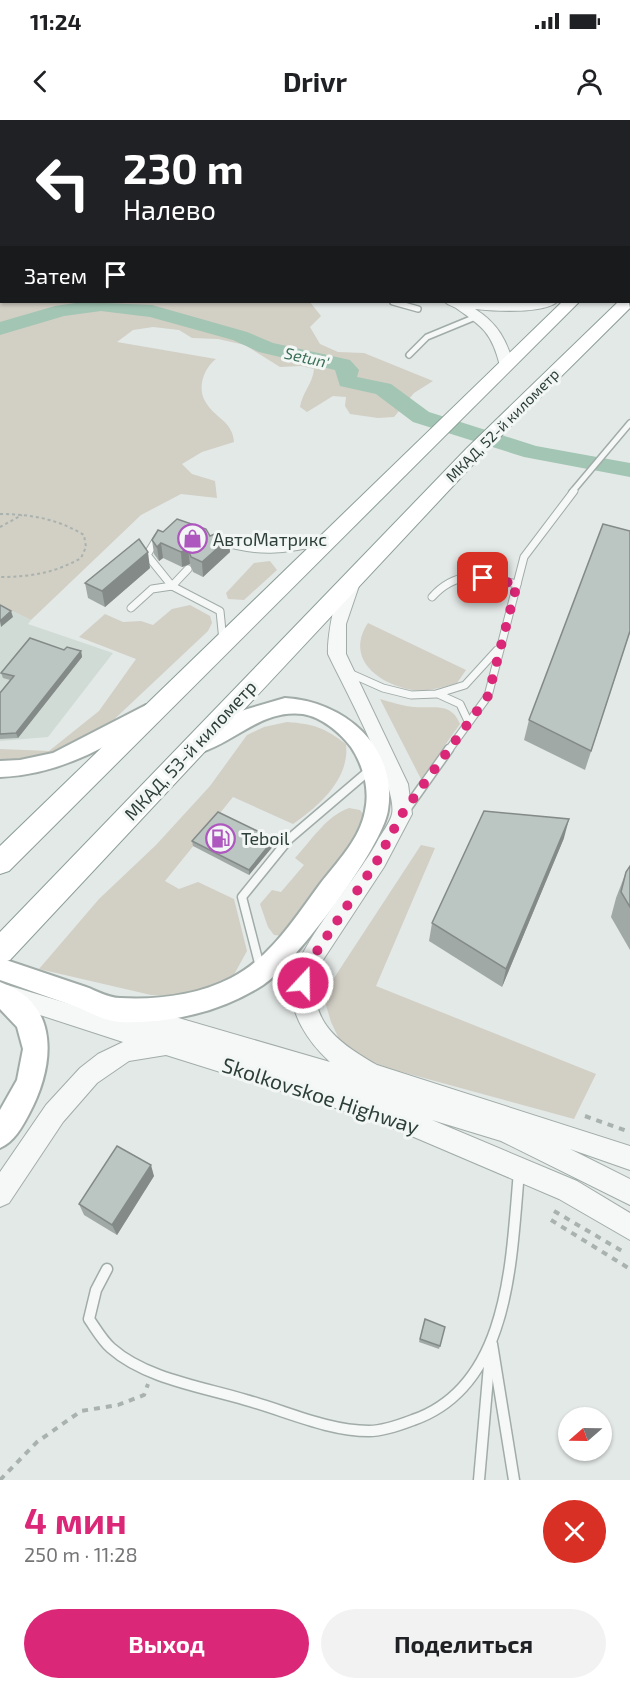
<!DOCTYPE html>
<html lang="ru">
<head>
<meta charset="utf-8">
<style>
  :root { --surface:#fff; --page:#f2f2f2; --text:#202124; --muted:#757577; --accent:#db2777 }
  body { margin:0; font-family:"Exo 2",sans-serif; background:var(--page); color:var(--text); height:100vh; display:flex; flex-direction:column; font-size:22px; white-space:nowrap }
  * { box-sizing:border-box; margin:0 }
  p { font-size:20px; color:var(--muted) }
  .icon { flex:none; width:33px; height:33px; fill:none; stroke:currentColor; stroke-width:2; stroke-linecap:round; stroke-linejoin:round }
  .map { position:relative; height:1360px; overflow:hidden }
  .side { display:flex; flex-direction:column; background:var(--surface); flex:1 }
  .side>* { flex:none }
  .top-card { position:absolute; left:0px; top:0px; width:630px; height:183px; box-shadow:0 2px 4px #0004; background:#202124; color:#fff; overflow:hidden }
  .needle { width:39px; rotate:250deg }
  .controls { position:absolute; left:558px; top:1287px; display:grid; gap:12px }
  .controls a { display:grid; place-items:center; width:54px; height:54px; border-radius:50%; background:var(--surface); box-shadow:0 2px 4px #0004; font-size:30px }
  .pin { position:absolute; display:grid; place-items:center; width:51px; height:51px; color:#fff; margin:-26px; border-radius:12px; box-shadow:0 3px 9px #0006 }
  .me { position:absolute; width:66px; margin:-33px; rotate:21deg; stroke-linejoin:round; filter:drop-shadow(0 0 4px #0008) }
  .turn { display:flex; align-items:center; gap:21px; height:126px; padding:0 24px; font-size:27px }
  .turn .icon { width:78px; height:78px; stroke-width:2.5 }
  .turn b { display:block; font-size:42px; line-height:51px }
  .then { display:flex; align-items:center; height:57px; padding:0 24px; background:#0003; gap:12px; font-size:22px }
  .round { display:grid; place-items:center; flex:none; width:63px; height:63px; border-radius:32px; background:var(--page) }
  .head { display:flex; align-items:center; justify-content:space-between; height:102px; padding:0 24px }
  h1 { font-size:36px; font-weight:700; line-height:45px; color:var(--accent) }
  .cta { display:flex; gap:12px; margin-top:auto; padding:12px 24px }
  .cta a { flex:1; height:69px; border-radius:36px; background:var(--accent); color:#fff; font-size:24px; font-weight:700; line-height:69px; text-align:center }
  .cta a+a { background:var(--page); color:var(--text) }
  .status { display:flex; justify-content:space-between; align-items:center; height:42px; padding:0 30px; background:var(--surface); direction:ltr }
  .status svg { height:16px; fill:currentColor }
  header { display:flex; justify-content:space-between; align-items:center; height:78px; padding:0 24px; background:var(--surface); font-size:27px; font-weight:700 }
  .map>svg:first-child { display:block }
  .built { fill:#d1dbd6 }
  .green { fill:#d2cfc5 }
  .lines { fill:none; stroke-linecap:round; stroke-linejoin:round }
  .river { fill:#a2c5b4; fill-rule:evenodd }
  .service-far4-casing { stroke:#a1aca8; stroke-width:5 }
  .service-far3-casing { stroke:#a1aca8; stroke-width:8 }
  .service-far2-casing { stroke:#a1aca8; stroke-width:9 }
  .service-far1-casing { stroke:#a1aca8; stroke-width:11 }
  .service-casing { stroke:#a1aca8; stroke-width:13 }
  .tertiary-casing { stroke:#a1aca8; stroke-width:2 }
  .secondary-casing { stroke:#a1aca8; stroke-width:4 }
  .trunk-casing { stroke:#8c9e97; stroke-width:2 }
  .path-far2 { stroke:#a9b2ae; stroke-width:1.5; stroke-dasharray:2 2; stroke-linecap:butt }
  .path-far1 { stroke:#a9b2ae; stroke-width:2; stroke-dasharray:3 3; stroke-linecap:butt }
  .path { stroke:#a9b2ae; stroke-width:4; stroke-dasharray:6 6; stroke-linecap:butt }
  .service-far4 { stroke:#f5f8f7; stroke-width:4 }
  .service-far3 { stroke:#f5f8f7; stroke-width:5 }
  .service-far2 { stroke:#f5f8f7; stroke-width:7 }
  .service-far1 { stroke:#f5f8f7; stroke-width:8 }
  .service { stroke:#f5f8f7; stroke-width:10 }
  .tertiary { fill:#f5f8f7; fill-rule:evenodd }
  .secondary { fill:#fff; fill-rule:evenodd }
  .trunk { fill:#fff; fill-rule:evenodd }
  .wall { fill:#a1a9a6 }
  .shaded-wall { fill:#838a87 }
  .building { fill:#bbc5c1; stroke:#838a87; stroke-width:1.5 }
  .route { stroke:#db2777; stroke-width:10; stroke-dasharray:0 18 }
  .labels { text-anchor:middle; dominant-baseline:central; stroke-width:6; stroke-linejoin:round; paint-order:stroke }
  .far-street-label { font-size:15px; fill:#2d3f38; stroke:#f2f7f5 }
  .far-water-label { font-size:16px; font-style:italic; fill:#3b6f57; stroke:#f2f7f5 }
  .poi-label { font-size:18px; fill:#2d3f38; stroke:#f2f7f5; text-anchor:start }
  .street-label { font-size:18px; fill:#2d3f38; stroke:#f2f7f5 }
  .near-street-label { font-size:21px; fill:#2d3f38; stroke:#f2f7f5 }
</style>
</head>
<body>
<div class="status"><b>11:24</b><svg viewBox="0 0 49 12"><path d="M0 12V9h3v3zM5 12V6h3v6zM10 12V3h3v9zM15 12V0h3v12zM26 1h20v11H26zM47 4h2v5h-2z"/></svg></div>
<header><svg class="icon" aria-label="back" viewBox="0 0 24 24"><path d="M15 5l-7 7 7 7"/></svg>Drivr<svg class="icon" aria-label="person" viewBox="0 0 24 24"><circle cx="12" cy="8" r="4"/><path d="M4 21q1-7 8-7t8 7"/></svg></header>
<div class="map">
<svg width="630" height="1360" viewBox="0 0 630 1360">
  <rect width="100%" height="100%" fill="#e3e9e7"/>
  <!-- built -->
  <path class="built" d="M0 485 31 500 28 504 113 533 48 617 0 621Z"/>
  <!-- green -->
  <g class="green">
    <path d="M0 0H598L2 2 1 36Z"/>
    <path d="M0 181 310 182 321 196 310 207 320 224 338 232 364 233 433 261 414 273 394 297 378 298 350 294 345 286 346 277 333 276 307 292 300 287C302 273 313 263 314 249L301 246 280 247 245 225 218 219 192 218 179 210 153 207 133 210 117 222 216 239C204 248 197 267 205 281 214 298 233 301 234 322L202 332 182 344 192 354 215 361 217 378 181 374 141 395 31 500 0 485Z"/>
    <path d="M270 441 277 450 244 480 228 479 226 473 254 443Z"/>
    <path d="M190 485 210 496 212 503 208 511 106 607 39 640 0 644V629L49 631 99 591 136 539 79 517 105 494 123 502 141 501 153 505 172 489Z"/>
    <path d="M368 503 466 550 457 563C441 568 424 573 407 569 374 561 346 536 368 503Z"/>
    <path d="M380 579C391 582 402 586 414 587 432 589 451 581 460 604L421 659Z"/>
    <path d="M287 602C314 604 325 608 346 624 350 659 319 686 293 704L233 677 165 761 179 769 198 762 234 779 247 831 231 860 183 876 151 875 39 849 99 779 156 725 210 666 247 615 264 607Z"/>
    <path d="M349 688 360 690 366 698 361 713 284 816 274 815 268 807 260 784 272 770 281 772 304 745 295 738C311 721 326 696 349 688Z"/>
    <path d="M421 725 435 728 376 866 596 954 574 999 369 943 340 921 331 902 325 882 332 861Z"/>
  </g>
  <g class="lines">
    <!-- river -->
    <path class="river" d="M82 182 152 185 247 212 273 223 350 240 359 250 357 257 391 264 429 292 536 326 630 343V357L524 337 413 302 376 274 340 266 335 250 259 232 233 220 150 197 101 191 64 196 0 215V202L55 186Z"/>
    <defs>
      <g id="service-far4">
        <path d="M99 0 110 2"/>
        <path d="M24 2 27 0"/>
        <path d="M204 2 207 0"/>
        <path d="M323 2 325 0"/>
        <path d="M452 2 454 0"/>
        <path d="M478 2 480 0"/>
        <path d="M547 2 549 0"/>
        <path d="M591 2 593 0"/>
      </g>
      <g id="service-far3">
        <path d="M393 182 418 189"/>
        <path d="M409 235 427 217 478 196"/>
        <path d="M572 372 630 303"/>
      </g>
      <g id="service-far2">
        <path d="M158 417 147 435 172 466"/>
        <path d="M220 421C256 433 286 431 322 421"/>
        <path d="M188 449 172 466 220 491 223 521"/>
        <path d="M432 477C458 448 483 457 517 464"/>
        <path d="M131 488 152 469 172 466"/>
        <path d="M347 552 383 568 411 575 436 574 465 565 497 530"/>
        <path d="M438 574 460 584 468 601"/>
        <path d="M448 631 488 576 524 437 574 371"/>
      </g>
      <g id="service-far1">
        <path d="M405 691 449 629"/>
        <path d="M260 847 242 777 289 719 371 649"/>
      </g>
      <g id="service">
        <path d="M107 1149 96 1170 89 1199C96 1209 102 1220 111 1228 146 1259 203 1267 246 1280 286 1291 328 1311 369 1311 384 1311 400 1305 413 1300 511 1266 511 1138 519 1052"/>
        <path d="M492 1224 514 1360"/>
        <path d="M479 1360 490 1234"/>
      </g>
      <g id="tertiary">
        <rect x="0" y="77" width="2" height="7"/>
        <path d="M445 182H557C543 194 494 191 475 189 498 203 507 221 514 246L507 250 500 246C492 213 483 207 456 188 453 186 448 185 445 182Z"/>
        <path d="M354 452 362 457 346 504V534L408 664 412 694 384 747 319 846C304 898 336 922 377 945L630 1026V1050L570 1029 630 1059V1085L501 1021 432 1000 577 1061 630 1093V1120L559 1079 374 1000 166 935 129 941 97 963 63 1002 9 1083 0 1087V1052L46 985 80 948 98 934 123 922 0 882V868L7 865 119 899 116 893 119 886 127 883 330 942C309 923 288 893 292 863 296 827 357 759 377 722 381 714 390 703 392 694 398 666 342 564 328 534 327 517 336 457 354 452Z"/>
      </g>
      <g id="secondary">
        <path d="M285 578C343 581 398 626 388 690 383 727 294 845 263 865 221 892 169 904 120 902 105 901 91 893 77 887 51 878 26 869 0 860V838C29 848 57 857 86 867 97 871 108 878 120 878 157 880 198 875 231 858 271 837 294 799 320 764 337 742 360 719 365 691 370 669 363 645 351 627 340 612 321 597 303 594 261 589 236 622 199 633L191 631 188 625 191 619 244 590Z"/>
        <path d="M146 585 153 588 157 593 153 598C105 628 58 655 0 657V641L20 640 53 633Z"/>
        <path d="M0 862C62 884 54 947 29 994 22 1007 14 1022 0 1028V990L17 960 23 929 17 907 0 889Z"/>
      </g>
      <g id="trunk">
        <path d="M628 120H630L628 129Z"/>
        <path d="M628 178 630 188 481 336 10 840 0 843V812L467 328 618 182H628Z"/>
        <path d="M562 182H579L9 751 0 754V726Z"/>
      </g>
    </defs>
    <!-- service-far4 casing -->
    <use href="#service-far4" class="service-far4-casing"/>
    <!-- service-far3 casing -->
    <use href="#service-far3" class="service-far3-casing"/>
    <!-- service-far2 casing -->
    <use href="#service-far2" class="service-far2-casing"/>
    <!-- service-far1 casing -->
    <use href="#service-far1" class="service-far1-casing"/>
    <!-- service casing -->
    <use href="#service" class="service-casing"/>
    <!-- tertiary casing -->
    <use href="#tertiary" class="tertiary-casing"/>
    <!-- secondary casing -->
    <use href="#secondary" class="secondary-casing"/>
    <!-- trunk casing -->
    <use href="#trunk" class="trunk-casing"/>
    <!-- path-far2 -->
    <g class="path-far2">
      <path d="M147 0 149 2"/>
      <path d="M277 0 283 2"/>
      <path d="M561 0 568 2"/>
      <path d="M240 2 243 0"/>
      <path d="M256 2 259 0"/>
      <path d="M368 2 370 0"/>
      <path d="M409 2 411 0"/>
      <path d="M496 2 498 0"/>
      <path d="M504 2 506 0"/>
      <path d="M513 2 515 0"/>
      <path d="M521 2 523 0"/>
      <path d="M530 2 532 0"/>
      <path d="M571 2 573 0"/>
    </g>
    <!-- path-far1 -->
    <g class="path-far1">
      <path d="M0 394C30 394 58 399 84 415L86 427 81 438C55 453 30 457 0 457"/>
      <path d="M0 407 22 395"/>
    </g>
    <!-- path -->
    <g class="path">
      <path d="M585 996 630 1012"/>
      <path d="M554 1091 622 1131"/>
      <path d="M551 1100 630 1149"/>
      <path d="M0 1360 37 1322 81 1291 118 1285 144 1275 148 1264"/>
    </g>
    <!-- service-far4 -->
    <use href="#service-far4" class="service-far4"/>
    <!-- service-far3 -->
    <use href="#service-far3" class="service-far3"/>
    <!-- service-far2 -->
    <use href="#service-far2" class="service-far2"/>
    <!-- service-far1 -->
    <use href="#service-far1" class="service-far1"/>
    <!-- service -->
    <use href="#service" class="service"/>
    <!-- tertiary -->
    <use href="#tertiary" class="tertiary"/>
    <!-- secondary -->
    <use href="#secondary" class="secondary"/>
    <!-- trunk -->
    <use href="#trunk" class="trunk"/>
  </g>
  <!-- wall -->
  <g class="wall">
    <path d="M163 412 210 416 230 432 203 457 193 452 190 444 182 447 163 438 159 441 154 434 152 420Z"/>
    <path d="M150 448 105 487 88 478 85 463Z"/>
    <path d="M630 512 585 650 524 620 529 600Z"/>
    <path d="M64 530 81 531 82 537 18 618 0 619V573L10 560 3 558 1 553Z"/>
    <path d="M564 718 502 867 429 821 432 803Z"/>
    <path d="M274 719V725L249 755 193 726 192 721Z"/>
    <path d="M630 746V830L611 797 616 778 626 752Z"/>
    <path d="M154 1056 117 1115 84 1095 79 1084Z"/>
    <path d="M425 1199 440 1226 439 1229 419 1222Z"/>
  </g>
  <!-- shaded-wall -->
  <g class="shaded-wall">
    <path d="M229 418 230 432 203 457 202 442Z"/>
    <path d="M161 423 163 438 159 441 157 427Z"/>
    <path d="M188 429 190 444 182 447 181 432Z"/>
    <path d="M148 432 150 448 105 487 102 471Z"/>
    <path d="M11 491 13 497 1 507 0 501Z"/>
    <path d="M81 531 82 537 18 618 16 613Z"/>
    <path d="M569 699 564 718 502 867 506 849Z"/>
    <path d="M274 719V725L249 755V750Z"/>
    <path d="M151 1045 154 1056 117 1115 112 1105Z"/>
  </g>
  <!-- building -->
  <g class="building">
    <path d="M177 399 206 409 210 416 217 413 229 418 202 442 191 437 188 429 181 432 161 423 157 427 152 420 158 410 163 412Z"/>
    <path d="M603 404 630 411V511L591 631 529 600Z"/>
    <path d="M139 419 148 432 102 471 85 463Z"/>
    <path d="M0 485 11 491 0 501Z"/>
    <path d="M30 518 64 530 67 527 81 531 16 613 0 614V573L14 556 1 553Z"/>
    <path d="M484 691 569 699 506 849 432 803Z"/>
    <path d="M218 692 274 719 249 750 192 721Z"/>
    <path d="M630 746V787L621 772 626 752Z"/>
    <path d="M117 1026 151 1045 112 1105 79 1084Z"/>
    <path d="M425 1199 445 1207 440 1226 420 1219Z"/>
  </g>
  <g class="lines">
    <!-- route -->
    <path class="route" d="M303 863 309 843 377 741 402 694 488 576 517 464 483 458"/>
  </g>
  <!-- icons -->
  <defs>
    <symbol id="shop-ring" viewBox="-11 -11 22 22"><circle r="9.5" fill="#f2f7f5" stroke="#ae57bf" stroke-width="1.5"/><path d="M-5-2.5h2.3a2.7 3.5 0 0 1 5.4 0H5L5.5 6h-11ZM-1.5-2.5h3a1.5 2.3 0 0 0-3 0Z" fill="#ae57bf"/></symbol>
    <symbol id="fuel-ring" viewBox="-11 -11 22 22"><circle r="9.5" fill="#f2f7f5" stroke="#ae57bf" stroke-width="1.5"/><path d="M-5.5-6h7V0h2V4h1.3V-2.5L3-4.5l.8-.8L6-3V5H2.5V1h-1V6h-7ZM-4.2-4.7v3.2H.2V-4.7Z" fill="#ae57bf"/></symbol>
  </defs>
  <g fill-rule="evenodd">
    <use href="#shop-ring" x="176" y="402" width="33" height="33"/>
    <use href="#fuel-ring" x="204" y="702" width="33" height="33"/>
  </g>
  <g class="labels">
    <!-- far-street labels -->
    <g class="far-street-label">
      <text transform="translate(502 305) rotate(-45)">МКАД, 52-й километр</text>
    </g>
    <!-- far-water labels -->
    <g class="far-water-label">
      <text transform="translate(307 237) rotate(13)">Setun'</text>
    </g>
    <!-- poi labels -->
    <g class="poi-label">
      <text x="213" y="419">АвтоМатрикс</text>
      <text x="241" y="718">Teboil</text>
    </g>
    <!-- street labels -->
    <g class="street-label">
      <text transform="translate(190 630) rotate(-47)">МКАД, 53-й километр</text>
    </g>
    <!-- near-street labels -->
    <g class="near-street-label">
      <text transform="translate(321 975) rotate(18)">Skolkovskoe Highway</text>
    </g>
  </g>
</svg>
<div class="controls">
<a><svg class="needle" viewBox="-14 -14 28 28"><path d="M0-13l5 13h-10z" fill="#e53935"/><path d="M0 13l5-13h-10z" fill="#757577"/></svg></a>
</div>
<div class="pin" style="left:483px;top:458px;background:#d93025"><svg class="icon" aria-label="arrive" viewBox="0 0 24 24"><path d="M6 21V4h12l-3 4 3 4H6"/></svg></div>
<svg class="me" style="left:303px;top:863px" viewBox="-20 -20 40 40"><circle r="17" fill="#db2777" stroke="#fff" stroke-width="3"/><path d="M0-11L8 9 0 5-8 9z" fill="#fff"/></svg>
<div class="top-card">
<div class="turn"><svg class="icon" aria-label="left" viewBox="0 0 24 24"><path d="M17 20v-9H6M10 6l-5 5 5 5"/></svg><div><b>230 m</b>Налево</div></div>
<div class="then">Затем<svg class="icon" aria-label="arrive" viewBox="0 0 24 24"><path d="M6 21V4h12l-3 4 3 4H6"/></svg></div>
</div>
</div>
<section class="side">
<div class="head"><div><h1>4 мин</h1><p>250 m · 11:28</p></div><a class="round" style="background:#d93025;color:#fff"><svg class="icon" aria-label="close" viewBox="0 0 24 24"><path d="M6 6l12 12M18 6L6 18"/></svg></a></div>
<div class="cta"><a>Выход</a><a>Поделиться</a></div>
</section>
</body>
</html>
